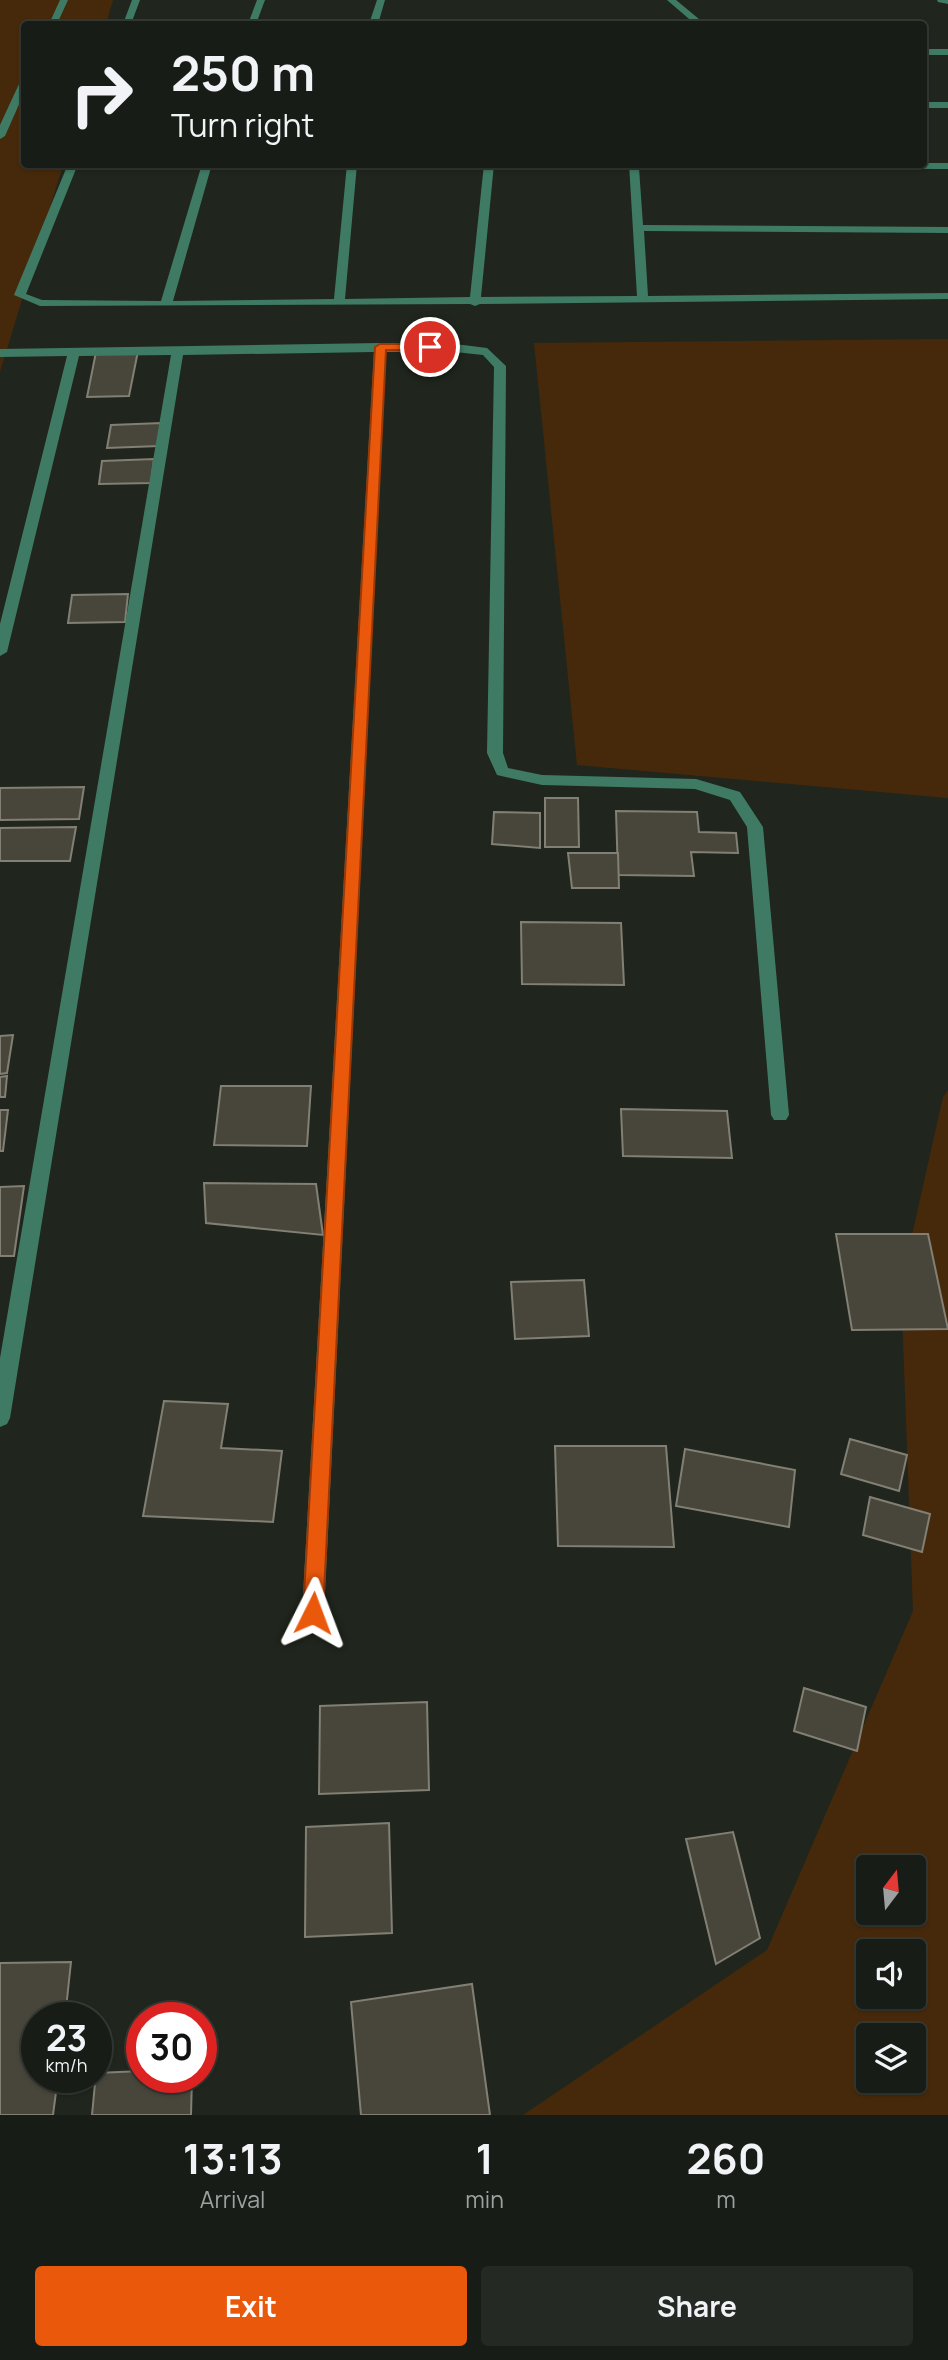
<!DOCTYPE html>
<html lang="en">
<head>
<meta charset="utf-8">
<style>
  :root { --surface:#181c16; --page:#252923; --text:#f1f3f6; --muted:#9fa1a1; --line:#363a35; --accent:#ea580c }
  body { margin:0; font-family:Manrope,sans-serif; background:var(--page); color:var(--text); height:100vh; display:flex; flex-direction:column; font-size:26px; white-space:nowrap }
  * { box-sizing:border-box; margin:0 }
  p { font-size:23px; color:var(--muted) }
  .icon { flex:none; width:38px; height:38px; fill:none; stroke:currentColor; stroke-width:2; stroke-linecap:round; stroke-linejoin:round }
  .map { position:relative; height:2115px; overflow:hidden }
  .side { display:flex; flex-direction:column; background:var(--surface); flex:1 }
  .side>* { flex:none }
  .banner { position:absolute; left:21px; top:21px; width:906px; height:147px; border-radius:7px; box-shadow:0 2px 5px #0004,0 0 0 2px var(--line); background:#181c16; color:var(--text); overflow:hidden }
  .needle { width:46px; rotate:16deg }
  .controls { position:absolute; left:856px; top:1855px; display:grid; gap:14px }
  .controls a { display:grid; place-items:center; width:70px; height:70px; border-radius:7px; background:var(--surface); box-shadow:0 2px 5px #0004,0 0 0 2px var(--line); font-size:35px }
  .speed { position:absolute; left:21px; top:2002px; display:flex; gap:14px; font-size:35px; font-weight:700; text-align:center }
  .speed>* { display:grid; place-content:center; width:91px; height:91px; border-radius:50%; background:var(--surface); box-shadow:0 2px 5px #0004,0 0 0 2px var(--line); line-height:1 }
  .speed small { font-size:18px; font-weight:400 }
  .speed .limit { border:10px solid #d22; background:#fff; color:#111 }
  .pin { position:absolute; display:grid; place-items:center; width:60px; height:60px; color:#fff; margin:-30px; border:4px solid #fff; border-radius:50%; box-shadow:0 2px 7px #0007 }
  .me { position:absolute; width:77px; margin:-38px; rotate:3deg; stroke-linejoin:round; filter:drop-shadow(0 0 5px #0008) }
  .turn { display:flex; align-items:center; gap:24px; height:147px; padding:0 35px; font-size:32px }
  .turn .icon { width:91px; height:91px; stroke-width:2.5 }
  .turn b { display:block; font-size:49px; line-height:60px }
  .eta { display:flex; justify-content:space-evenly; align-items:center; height:119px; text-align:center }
  .eta b { font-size:42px; font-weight:700; line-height:49px }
  .action { display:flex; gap:14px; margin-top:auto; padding:14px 35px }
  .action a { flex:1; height:80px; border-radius:7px; background:var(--accent); color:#fff; font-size:28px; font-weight:700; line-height:80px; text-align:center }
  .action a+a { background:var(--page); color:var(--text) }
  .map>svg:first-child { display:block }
  .green { fill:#46290a; fill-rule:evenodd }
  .building { fill:#48463b; stroke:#827f74; stroke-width:2 }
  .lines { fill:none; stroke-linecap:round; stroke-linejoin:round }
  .minor { fill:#3f7b64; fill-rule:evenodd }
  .route { fill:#ea580c; stroke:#983908; stroke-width:2 }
</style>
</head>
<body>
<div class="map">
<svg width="948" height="2115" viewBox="0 0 948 2115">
  <rect width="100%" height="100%" fill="#20261d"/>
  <!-- green -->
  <g class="green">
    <path d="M0 0H113L106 24H24V164L63 165 0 372Z"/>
    <path d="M948 339V798L577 765 534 343Z"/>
    <path d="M948 1090V2115H523L767 1950 913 1611 901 1284 943 1097ZM868 1867H914V1913H868ZM868 1951H914V1997H868ZM868 2035H914V2081H868Z"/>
  </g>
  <!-- building -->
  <g class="building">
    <path d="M138 351 129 396 87 397 96 352Z"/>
    <path d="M161 423 159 446 107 448 111 425Z"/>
    <path d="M154 459 151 483 99 484 102 461Z"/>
    <path d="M128 594 125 622 68 623 72 595Z"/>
    <path d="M84 787 79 819 0 820V788Z"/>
    <path d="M545 798H578L579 847H545Z"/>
    <path d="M616 811 697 812 699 832 736 833 738 853 691 852 694 876 618 875Z"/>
    <path d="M494 812 540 813V848L492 844Z"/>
    <path d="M76 827 70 861H0V828Z"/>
    <path d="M568 853H618L619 888H572Z"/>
    <path d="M521 922 621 923 624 985 522 984Z"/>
    <path d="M13 1035 7 1073 0 1074V1036Z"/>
    <path d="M7 1076 5 1097H0V1077Z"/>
    <path d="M221 1086H311L307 1146 214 1145Z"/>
    <path d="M621 1109 727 1111 732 1158 623 1156Z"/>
    <path d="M0 1110H8L3 1151H0Z"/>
    <path d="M204 1183 316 1184 323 1235 206 1223Z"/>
    <path d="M24 1186 14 1256H0V1187Z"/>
    <path d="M836 1234H928L948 1329 852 1330Z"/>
    <path d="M584 1280 589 1336 515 1339 511 1282Z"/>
    <path d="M164 1401 228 1404 221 1448 282 1451 273 1522 143 1516Z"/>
    <path d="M850 1439 907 1455 899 1491 841 1474Z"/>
    <path d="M555 1446H666L674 1547 558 1546Z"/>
    <path d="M685 1449 795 1470 789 1527 676 1506Z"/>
    <path d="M870 1497 930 1514 922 1552 863 1535Z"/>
    <path d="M804 1688 866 1707 857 1751 794 1731Z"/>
    <path d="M427 1702 429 1790 319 1794 320 1706Z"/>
    <path d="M389 1823 392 1933 305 1937 306 1827Z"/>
    <path d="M733 1832 760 1938 716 1964 686 1839Z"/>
    <path d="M71 1962 65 2018H37V2077H58L53 2115H0V1963Z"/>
    <path d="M472 1984 490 2115H361L351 2002Z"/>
    <path d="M142 2071V2077H192L191 2115H92L96 2073Z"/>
  </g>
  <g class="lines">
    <!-- minor -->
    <g class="minor">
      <path d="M60 0H68L57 24H49Z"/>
      <path d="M132 0H140L131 24H123Z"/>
      <path d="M257 0H265L256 24H248Z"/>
      <path d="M377 0H385L378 24H369Z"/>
      <path d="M667 0H676L705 24H695Z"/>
      <path d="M937 0H948V4L938 2Z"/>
      <rect x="924" y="49" width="24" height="6"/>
      <path d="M24 81V93L5 136 0 139V125L19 84Z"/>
      <rect x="924" y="102" width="24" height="6"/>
      <path d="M924 163H948V169L639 168 643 225 948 227V233L644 231 648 296 948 293V299L480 304 475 306 470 304 40 306 14 295 68 164H78L26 294 42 300 161 301 202 164H212L173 301 334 299 347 164H357L345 299 470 297 484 164H494L481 297 637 296 629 164Z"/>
      <path d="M380 343 455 344 487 348 506 366 503 753 508 768 542 775 696 779 740 792 763 827 789 1115 786 1120H774L771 1115 747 827 730 800 695 789 542 785 497 775 487 753 494 367 483 355 455 352H386L324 1613 321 1620 313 1623 305 1620 302 1613 374 352 183 355 10 1418 7 1424 0 1427V1358L171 355 79 356 7 652 0 656V624L67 356 0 357V349Z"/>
    </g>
  </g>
  <!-- route -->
  <path class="route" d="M430 344 436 347 434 350H386L323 1613 320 1620 313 1623 305 1620 303 1613 375 347 380 344Z"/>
</svg>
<div class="controls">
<a><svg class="needle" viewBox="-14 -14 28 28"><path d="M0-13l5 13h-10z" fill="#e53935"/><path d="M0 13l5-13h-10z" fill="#9fa1a1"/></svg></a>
<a><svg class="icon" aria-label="sound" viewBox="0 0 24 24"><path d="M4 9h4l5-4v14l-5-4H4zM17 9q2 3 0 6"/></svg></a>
<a><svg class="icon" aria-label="layers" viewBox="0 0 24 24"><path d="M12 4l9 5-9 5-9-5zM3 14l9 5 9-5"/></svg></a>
</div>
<div class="speed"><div>23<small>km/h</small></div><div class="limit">30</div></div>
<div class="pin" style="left:430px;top:347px;background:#d93025"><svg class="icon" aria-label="arrive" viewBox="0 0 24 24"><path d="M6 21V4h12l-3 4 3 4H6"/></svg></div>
<svg class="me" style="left:313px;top:1613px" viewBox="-20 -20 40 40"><path d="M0-17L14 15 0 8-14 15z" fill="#ea580c" stroke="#fff" stroke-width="4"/></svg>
<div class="banner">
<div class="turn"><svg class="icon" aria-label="right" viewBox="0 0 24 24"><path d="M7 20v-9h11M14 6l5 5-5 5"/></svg><div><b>250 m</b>Turn right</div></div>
</div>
</div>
<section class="side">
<div class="eta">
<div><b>13:13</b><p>Arrival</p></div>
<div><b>1</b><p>min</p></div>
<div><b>260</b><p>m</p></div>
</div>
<div class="action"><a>Exit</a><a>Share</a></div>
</section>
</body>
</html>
